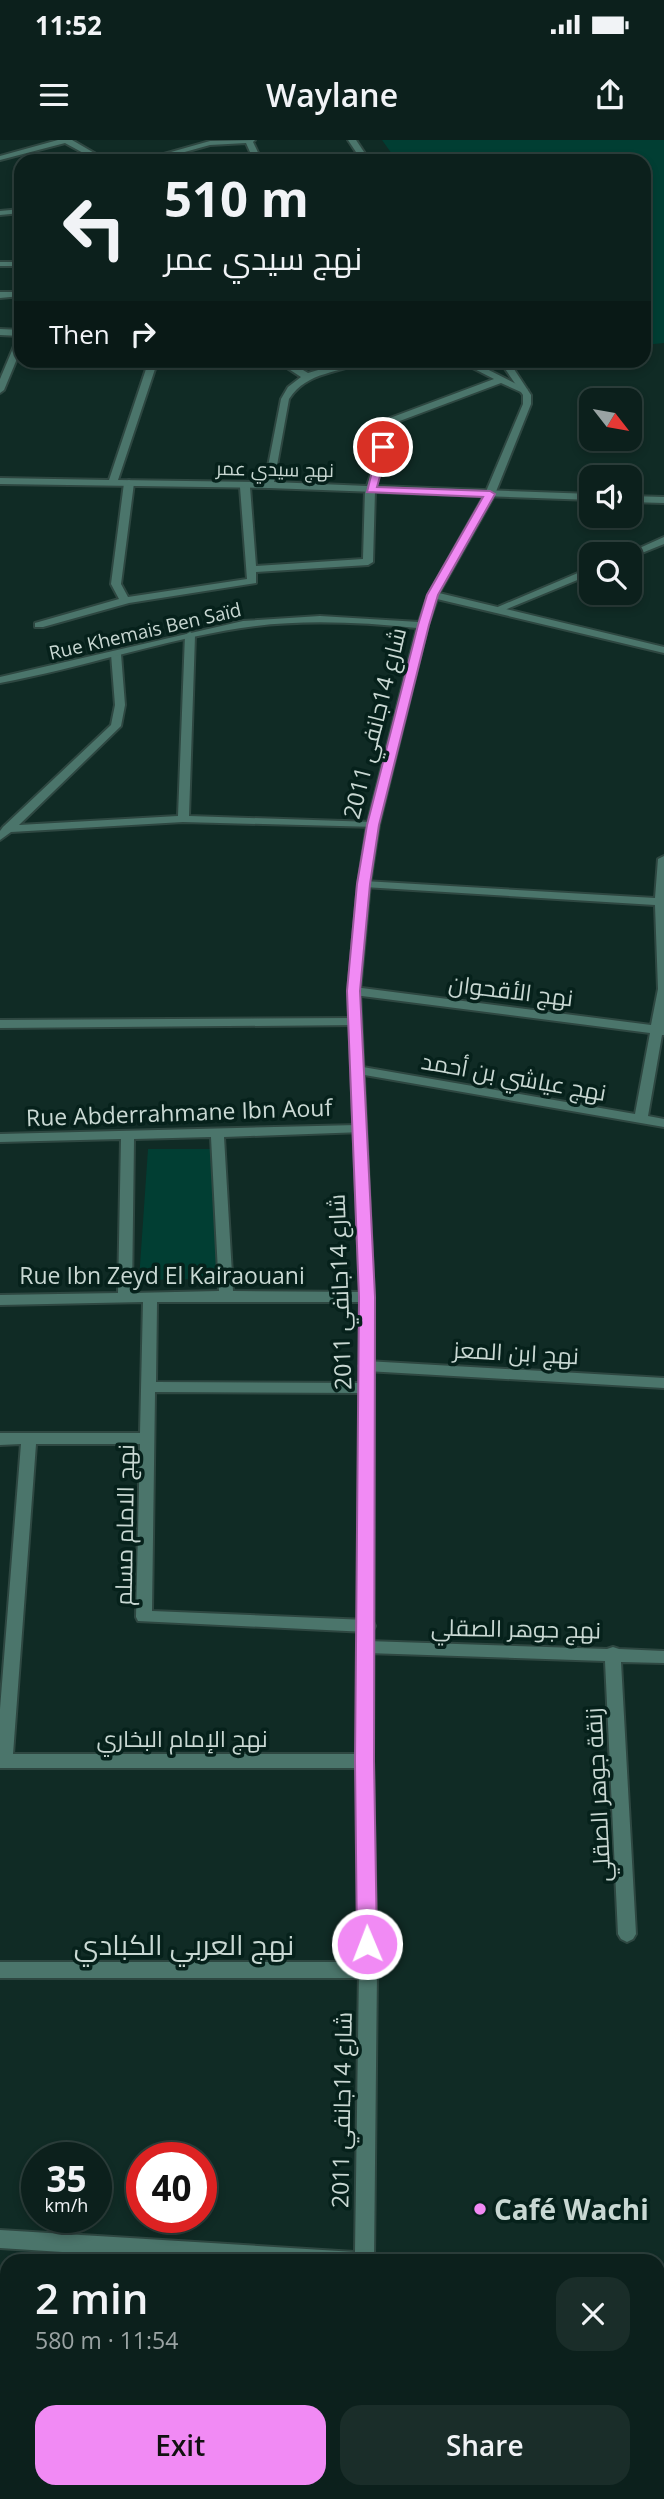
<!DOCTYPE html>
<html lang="en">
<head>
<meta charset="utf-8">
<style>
  :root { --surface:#0c201c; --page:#1a2d29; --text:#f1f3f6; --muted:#9aa3a3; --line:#2c3e3b; --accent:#f18af4 }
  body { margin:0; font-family:"Open Sans",Cairo,sans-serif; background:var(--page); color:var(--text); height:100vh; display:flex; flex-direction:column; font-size:26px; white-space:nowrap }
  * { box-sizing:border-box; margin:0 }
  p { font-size:23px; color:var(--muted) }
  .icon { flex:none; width:38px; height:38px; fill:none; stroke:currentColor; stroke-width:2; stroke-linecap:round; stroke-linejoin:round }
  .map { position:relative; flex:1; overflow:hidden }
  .panel { position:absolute; left:0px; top:2114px; width:665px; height:245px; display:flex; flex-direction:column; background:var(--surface); border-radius:21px 21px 0 0; box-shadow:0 4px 10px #0003,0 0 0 2px var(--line) }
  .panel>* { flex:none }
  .banner { position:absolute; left:14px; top:14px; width:637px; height:214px; border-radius:21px; box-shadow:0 4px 10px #0003,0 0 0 2px var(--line); background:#0c201c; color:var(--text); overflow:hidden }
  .needle { width:46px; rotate:121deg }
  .fabs { position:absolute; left:579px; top:248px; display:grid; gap:14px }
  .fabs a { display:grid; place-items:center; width:63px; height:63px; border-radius:14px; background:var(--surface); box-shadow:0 4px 10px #0003,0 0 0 2px var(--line); font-size:35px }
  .speed { position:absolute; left:21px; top:2002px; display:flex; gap:14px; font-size:35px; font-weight:700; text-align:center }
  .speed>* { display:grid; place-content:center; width:91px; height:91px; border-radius:50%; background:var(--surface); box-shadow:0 4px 10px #0003,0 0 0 2px var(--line); line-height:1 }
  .speed small { font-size:18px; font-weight:400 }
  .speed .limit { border:10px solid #d22; background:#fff; color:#111 }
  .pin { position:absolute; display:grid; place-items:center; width:60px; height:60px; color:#fff; margin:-30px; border:4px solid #fff; border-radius:50%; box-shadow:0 2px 7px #0007 }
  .me { position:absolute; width:77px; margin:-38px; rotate:359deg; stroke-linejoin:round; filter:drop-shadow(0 0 5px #0008) }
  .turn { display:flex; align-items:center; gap:24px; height:147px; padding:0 35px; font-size:32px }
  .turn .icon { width:91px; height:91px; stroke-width:2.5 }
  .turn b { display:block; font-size:49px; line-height:60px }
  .then { display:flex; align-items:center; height:66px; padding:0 35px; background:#0003; gap:14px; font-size:26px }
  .round { display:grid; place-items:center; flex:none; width:74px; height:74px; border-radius:21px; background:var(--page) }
  .headline { display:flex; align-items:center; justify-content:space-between; height:119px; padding:0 35px }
  h1 { font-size:42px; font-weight:600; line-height:52px }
  .button { display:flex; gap:14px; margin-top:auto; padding:14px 35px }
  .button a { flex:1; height:80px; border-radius:21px; background:var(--accent); color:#111; font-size:28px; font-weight:600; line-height:80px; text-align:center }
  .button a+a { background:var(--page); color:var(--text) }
  .status { display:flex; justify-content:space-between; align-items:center; height:49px; padding:0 35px; background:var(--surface); direction:ltr }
  .status svg { height:19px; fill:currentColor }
  header { display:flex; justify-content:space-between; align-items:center; height:91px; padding:0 35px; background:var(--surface); font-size:32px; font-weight:600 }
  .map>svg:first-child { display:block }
  .green { fill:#013e33 }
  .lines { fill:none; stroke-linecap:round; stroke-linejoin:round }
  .pedestrian-casing { stroke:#2e4741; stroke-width:4 }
  .minor-casing { stroke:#2e4741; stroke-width:4 }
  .tertiary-casing { stroke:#2e4741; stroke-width:4 }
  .pedestrian { fill:#4b756b; fill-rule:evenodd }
  .minor { fill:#4b756b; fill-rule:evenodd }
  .tertiary { fill:#4b756b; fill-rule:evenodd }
  .route { fill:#f18af4; stroke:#9d5a9f; stroke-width:2 }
  .poi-dot { fill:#f18af4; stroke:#06211b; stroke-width:2.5 }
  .labels { text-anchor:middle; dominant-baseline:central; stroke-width:7; stroke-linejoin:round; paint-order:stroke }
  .far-street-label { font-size:19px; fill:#c9d8d3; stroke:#06211b }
  .street-label { font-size:23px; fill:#c9d8d3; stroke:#06211b }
  .near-street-label { font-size:28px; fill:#c9d8d3; stroke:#06211b }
  .near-poi-label { font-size:28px; font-weight:bold; fill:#c9d8d3; stroke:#06211b; text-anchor:start }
</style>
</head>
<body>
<div class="status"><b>11:52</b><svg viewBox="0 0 49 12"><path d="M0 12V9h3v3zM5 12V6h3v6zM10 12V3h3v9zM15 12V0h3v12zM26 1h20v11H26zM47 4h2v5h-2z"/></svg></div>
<header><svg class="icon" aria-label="menu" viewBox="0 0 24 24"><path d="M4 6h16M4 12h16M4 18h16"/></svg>Waylane<svg class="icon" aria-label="share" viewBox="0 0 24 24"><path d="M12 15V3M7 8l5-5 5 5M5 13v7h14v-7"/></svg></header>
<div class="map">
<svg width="664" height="2359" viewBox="0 0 664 2359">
  <rect width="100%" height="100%" fill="#102b25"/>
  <!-- green -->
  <g class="green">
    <path d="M382 0H664V203L644 205V21H397Z"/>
    <path d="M148 1009H223L218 1139 139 1140Z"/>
  </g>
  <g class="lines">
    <defs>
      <path id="pedestrian" d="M129 340 134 343 121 444 128 457 247 439 240 347 245 344 250 347 256 426 363 419 365 350 370 347 375 350 373 422 368 425 256 432V443L129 463 43 487H35V483L119 459 111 444 124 343Z"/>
      <g id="minor">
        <path d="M58 0H72L108 21H98L65 3 0 20V16Z"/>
        <path d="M255 0 253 2 262 21H254L246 3 210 5 152 21H139L210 1Z"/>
        <path d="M21 69V73L0 75V71Z"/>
        <rect x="0" y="122" width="21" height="4"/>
        <path d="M0 152H21V156L0 158Z"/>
        <path d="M0 189 21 190V196L0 195Z"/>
        <path d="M21 196V209L4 250 0 253V239L17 199Z"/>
        <path d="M149 220H158L118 340 265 342 281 259 288 247 301 237 275 220H286L308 233 352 220H368C340 234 308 230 289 259L274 342 367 346 390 278 494 239 457 220H469L528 250 521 252 501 243 397 282 376 346 592 354V360L269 348 0 344V338L109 340Z"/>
        <path d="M630 356 664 357V363L630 362Z"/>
        <path d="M664 397V404L632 417 624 415Z"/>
        <path d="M592 427V434L502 471 493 469Z"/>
        <path d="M190 492 195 495 189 676 373 682 379 685 377 687 183 682 11 692 0 700V691L3 687 111 585 115 565 111 514 116 511 121 514 125 565 121 586 19 685 178 676 185 495Z"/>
        <path d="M664 716V895H662L648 976 664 979V987L353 933 351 930 353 927 357 926 635 974 650 893 354 855 348 851 354 847 651 885 658 849 655 765 364 747 358 744 364 741 655 758 658 719Z"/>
        <path d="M355 878 361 882 359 885 0 888V880Z"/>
        <path d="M358 985 364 989 363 992 224 997 233 1151 367 1152 374 1157 367 1162H157L156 1242 367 1243 372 1244 374 1248 372 1252 367 1253 155 1252 152 1471 367 1480 373 1482 375 1486 373 1490 367 1492 138 1481 136 1477 140 1304H36L13 1614H365L371 1616 373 1621 371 1626 365 1628H0V1569L21 1304 0 1305V1293H140L143 1162 0 1165V1155L118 1153 121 999 0 1002V994ZM211 997 219 1151 132 1153 134 999Z"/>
        <path d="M366 1221 664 1238V1248L366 1231 359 1226Z"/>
        <path d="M367 1501 607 1509 613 1507 619 1509 664 1511V1523L621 1522 636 1794 633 1799 627 1802 621 1799 618 1794 605 1521 367 1513 361 1512 359 1507 361 1502Z"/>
        <path d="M0 1822H368L374 1824 377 1830 374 1836 368 1838H0Z"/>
      </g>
      <g id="tertiary">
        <path d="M348 0H356L370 21H362Z"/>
        <path d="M499 220H508L531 255V264L495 354 439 453 664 507V513L437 459 428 485 379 685 370 744 360 851 374 1157 373 1621 377 1830 374 2121H202L0 2108V2090L355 2112 359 1830 357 1621 360 1157 348 851 358 744 367 685 417 488C359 482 299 479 241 488 159 501 81 528 0 543V537L243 481 320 476 419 482 428 455 485 354 523 264V255Z"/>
        <path d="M658 2134 664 2135V2155L658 2154Z"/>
        <rect x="323" y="2352" width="20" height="7"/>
      </g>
    </defs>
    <!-- pedestrian casing -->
    <use href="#pedestrian" class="pedestrian-casing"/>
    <!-- minor casing -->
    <use href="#minor" class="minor-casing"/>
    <!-- tertiary casing -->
    <use href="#tertiary" class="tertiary-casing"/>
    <!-- pedestrian -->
    <use href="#pedestrian" class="pedestrian"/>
    <!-- minor -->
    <use href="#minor" class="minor"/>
    <!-- tertiary -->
    <use href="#tertiary" class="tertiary"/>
  </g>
  <!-- route -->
  <path class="route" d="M383 304 388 307 377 347 490 351 495 354 438 455 429 485 379 685 370 744 360 851 375 1157 374 1621 377 1804 374 1810 367 1813 360 1810 357 1804 355 1621 359 1157 347 851 357 744 367 685 418 485 427 455 483 357 367 352 378 307Z"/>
  <!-- markers -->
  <circle class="poi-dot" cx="480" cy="2069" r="7"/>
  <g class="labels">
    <!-- far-street labels -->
    <g class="far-street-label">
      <text transform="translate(275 329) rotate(1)">نهج سيدي عمر</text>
      <text transform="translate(145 491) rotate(-13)">Rue Khemais Ben Saïd</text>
    </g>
    <!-- street labels -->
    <g class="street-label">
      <text transform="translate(374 583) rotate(-76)">شارع 14جانفي 2011</text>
      <text transform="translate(511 850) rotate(7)">نهج الأقحوان</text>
      <text transform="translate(514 936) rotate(10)">نهج عياشي بن أحمد</text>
      <text transform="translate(179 972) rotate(-2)">Rue Abderrahmane Ibn Aouf</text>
      <text x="162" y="1135">Rue Ibn Zeyd El Kairaouani</text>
      <text transform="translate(339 1152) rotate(-92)">شارع 14جانفي 2011</text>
      <text transform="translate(516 1212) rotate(3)">نهج ابن المعز</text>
      <text transform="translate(124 1385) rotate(-89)">نهج الامام مسلم</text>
      <text transform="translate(516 1488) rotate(1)">نهج جوهر الصقلي</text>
      <text x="182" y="1598">نهج الإمام البخاري</text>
      <text transform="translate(597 1655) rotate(-93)">زنقة جوهر الصقلي</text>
      <text transform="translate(341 1970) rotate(-89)">شارع 14جانفي 2011</text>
    </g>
    <!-- near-street labels -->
    <g class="near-street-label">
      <text x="184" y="1804">نهج العربي الكبادي</text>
    </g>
    <!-- near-poi labels -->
    <g class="near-poi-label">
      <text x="494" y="2069">Café Wachi</text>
    </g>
  </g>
</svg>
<div class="fabs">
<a><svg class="needle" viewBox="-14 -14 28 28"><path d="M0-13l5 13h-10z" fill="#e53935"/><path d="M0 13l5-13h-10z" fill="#9aa3a3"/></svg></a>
<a><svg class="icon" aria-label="sound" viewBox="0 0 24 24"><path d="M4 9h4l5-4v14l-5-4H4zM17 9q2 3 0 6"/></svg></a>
<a><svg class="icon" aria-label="search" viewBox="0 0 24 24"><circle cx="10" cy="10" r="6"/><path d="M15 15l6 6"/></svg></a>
</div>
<div class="speed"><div>35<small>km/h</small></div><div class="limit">40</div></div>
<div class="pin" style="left:383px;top:307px;background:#d93025"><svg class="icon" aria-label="arrive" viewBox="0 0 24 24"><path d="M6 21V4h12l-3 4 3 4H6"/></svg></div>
<svg class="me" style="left:367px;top:1804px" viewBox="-20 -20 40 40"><circle r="17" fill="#f18af4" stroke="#fff" stroke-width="3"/><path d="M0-11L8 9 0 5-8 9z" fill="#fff"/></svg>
<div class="banner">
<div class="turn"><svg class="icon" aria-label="left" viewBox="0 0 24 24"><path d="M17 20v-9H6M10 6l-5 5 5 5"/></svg><div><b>510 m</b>نهج سيدي عمر</div></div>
<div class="then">Then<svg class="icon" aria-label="right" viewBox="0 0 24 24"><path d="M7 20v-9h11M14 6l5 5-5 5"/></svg></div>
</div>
<section class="panel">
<div class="headline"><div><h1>2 min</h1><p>580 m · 11:54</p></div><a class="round"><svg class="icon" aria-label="close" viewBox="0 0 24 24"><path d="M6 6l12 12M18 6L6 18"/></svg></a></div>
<div class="button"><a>Exit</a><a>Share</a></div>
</section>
</div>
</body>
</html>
